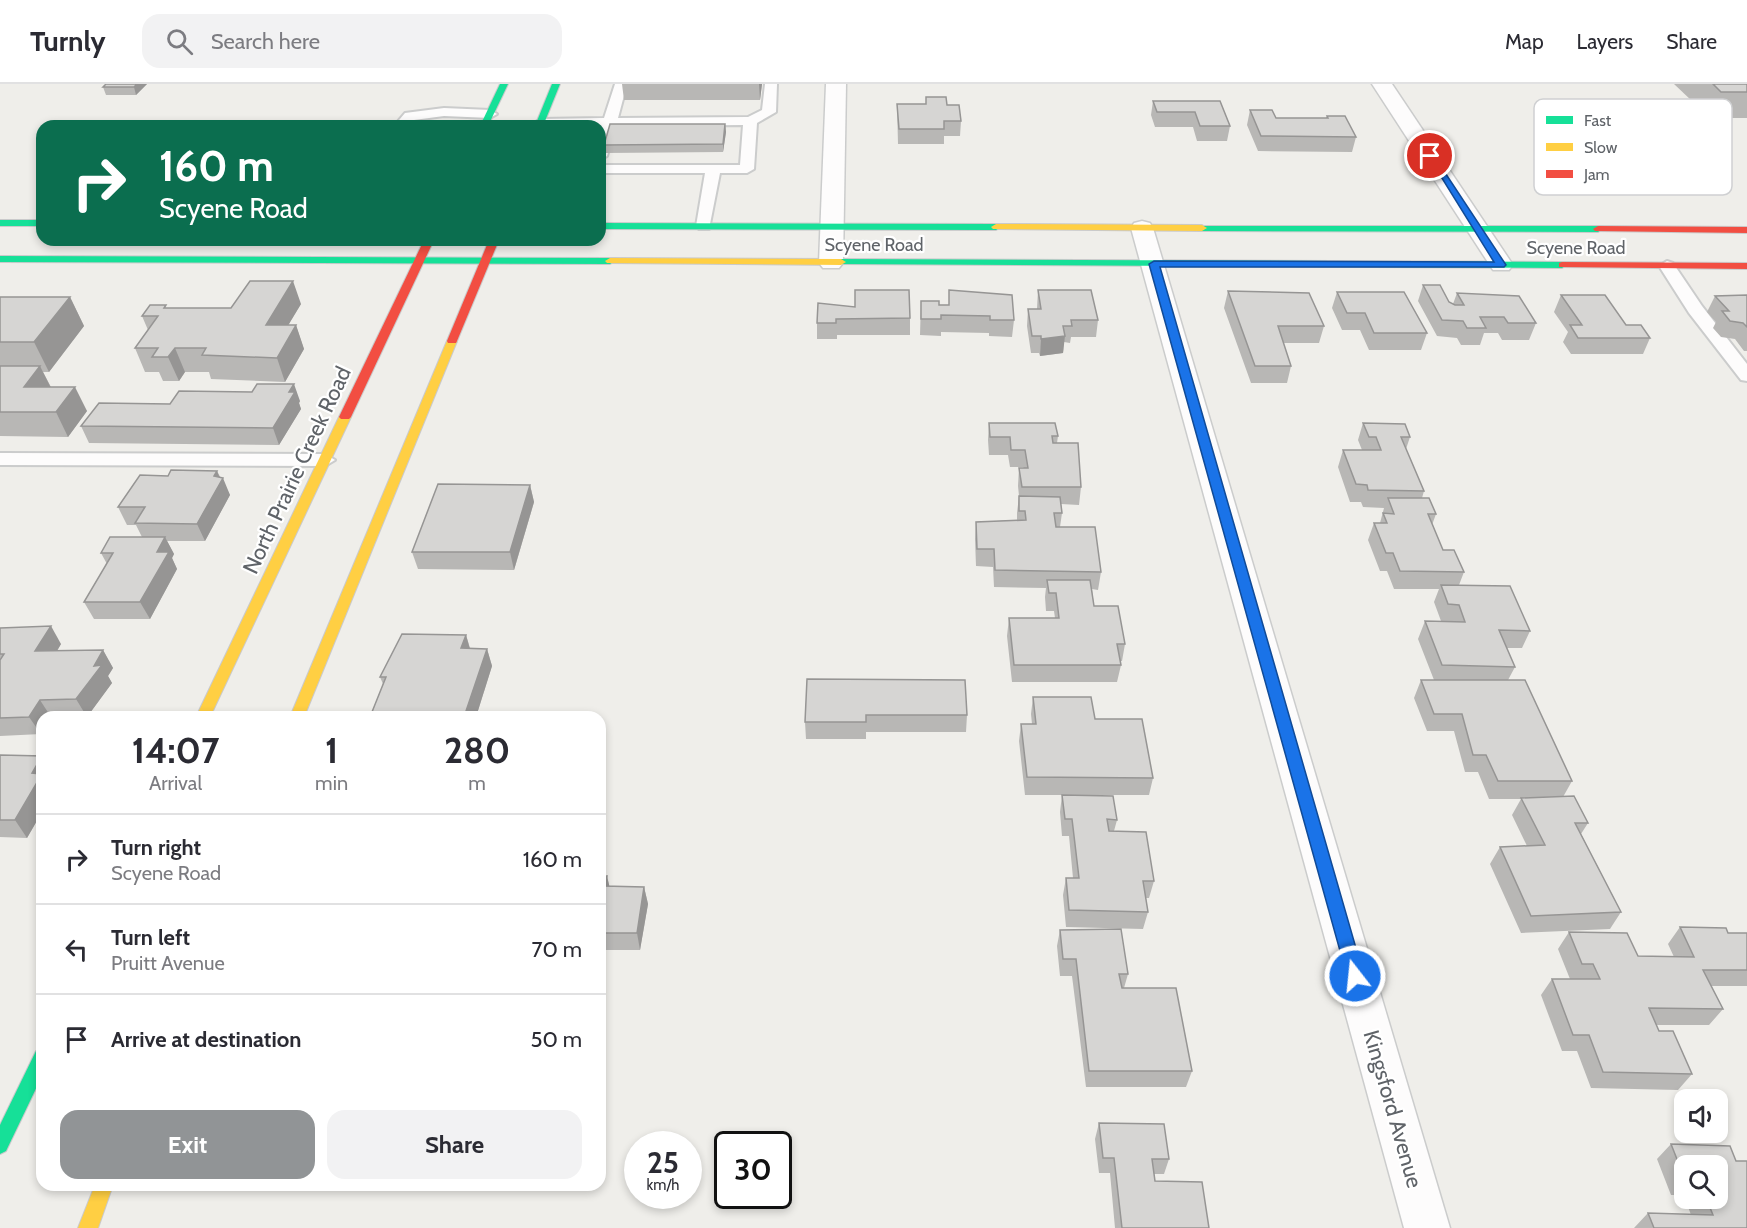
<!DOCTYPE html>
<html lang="en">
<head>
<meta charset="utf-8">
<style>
  :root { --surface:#fff; --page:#f2f2f3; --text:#2b2b33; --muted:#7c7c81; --line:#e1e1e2; --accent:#919496 }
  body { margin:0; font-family:Cabin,sans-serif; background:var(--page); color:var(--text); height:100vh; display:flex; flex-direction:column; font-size:22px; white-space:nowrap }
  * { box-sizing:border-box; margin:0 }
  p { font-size:20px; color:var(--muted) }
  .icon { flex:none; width:33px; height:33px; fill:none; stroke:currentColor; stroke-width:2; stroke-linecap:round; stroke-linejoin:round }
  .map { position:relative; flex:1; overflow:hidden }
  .panel { position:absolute; left:36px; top:627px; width:570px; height:480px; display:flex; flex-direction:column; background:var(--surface); border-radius:18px; box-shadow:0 3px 9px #0003 }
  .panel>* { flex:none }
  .banner { position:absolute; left:36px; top:36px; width:570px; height:126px; border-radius:18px; box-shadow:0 3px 9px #0003; background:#0b6e4f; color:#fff; overflow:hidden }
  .controls { position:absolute; left:1674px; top:1005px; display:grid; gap:12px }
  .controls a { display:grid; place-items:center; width:54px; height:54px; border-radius:12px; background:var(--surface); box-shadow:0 3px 9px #0003; font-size:30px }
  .speed { position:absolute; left:624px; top:1047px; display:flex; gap:12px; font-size:30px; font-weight:700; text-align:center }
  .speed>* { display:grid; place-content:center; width:78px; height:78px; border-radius:50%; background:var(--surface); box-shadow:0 3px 9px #0003; line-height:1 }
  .speed small { font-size:15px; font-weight:400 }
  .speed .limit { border:3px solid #111; border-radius:9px; background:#fff; color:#111 }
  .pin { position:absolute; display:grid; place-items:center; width:51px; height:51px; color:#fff; margin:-26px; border:3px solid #fff; border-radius:50%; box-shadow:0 2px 6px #0007 }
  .me { position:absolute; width:66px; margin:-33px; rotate:344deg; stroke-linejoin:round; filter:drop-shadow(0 0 4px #0008) }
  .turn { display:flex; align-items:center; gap:21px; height:126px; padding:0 24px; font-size:27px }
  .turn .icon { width:78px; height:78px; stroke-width:2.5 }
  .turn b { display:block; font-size:42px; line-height:51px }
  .eta { display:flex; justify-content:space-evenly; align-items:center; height:102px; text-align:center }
  .eta b { font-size:36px; font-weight:800; line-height:42px }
  .action { display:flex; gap:12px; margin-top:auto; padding:12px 24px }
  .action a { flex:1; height:69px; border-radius:18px; background:var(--accent); color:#fff; font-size:24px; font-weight:800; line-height:69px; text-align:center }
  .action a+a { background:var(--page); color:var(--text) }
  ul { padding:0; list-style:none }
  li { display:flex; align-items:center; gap:18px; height:90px; padding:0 24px; border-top:2px solid var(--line) }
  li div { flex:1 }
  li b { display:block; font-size:22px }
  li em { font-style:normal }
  header { display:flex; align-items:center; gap:36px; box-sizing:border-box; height:84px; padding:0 30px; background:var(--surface); border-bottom:2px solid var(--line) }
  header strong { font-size:28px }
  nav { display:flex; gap:33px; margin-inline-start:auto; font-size:21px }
  .search { width:420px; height:54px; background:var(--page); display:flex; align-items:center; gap:15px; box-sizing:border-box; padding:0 21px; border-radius:18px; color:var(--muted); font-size:22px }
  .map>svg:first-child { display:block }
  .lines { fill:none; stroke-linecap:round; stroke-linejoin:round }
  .lane-casing { stroke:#cbcccc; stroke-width:4 }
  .street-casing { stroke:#cbcccc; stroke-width:3 }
  .fast-casing { stroke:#cacacb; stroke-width:2 }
  .slow-casing { stroke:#cacacb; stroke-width:2 }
  .jam-casing { stroke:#cacacb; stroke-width:2 }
  .lane { fill:#fdfcfc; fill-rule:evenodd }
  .street { fill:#fdfcfc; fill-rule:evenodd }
  .fast { fill:#16e098; fill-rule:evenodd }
  .slow { fill:#ffcf43; fill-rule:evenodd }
  .jam { fill:#f24e42; fill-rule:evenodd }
  .wall { fill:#b8b7b5 }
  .shaded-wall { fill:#969594 }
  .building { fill:#d6d5d3; stroke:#969594; stroke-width:1.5 }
  .route { fill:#1a73e8; stroke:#114b97; stroke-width:1.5 }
  .labels { text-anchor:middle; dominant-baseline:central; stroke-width:4.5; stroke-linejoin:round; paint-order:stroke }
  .far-street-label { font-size:18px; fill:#5f6368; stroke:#fff }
  .street-label { font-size:22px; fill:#5f6368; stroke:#fff }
  .key { fill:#fff; stroke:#cfd0d2; stroke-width:1.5 }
  .key-label { font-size:16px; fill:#5f6368 }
</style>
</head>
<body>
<header>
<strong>Turnly</strong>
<div class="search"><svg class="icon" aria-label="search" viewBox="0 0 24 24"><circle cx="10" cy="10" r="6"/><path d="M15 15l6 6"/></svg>Search here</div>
<nav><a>Map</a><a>Layers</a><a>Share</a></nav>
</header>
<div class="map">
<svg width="1747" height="1144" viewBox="0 0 1747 1144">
  <rect width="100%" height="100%" fill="#efeeea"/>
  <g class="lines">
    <defs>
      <g id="lane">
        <path d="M615 0H627L618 34 748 33 762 26 765 0H777L776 28 757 39 754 85 747 89H720L709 145H699L696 142 705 89H600V81H740L743 41 616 42 607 72 600 76 602 42H537L534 39 541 35 604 34Z"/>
        <path d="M444 24 490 26 497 30 490 34 444 32 414 36 408 42H394L405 29Z"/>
        <path d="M1667 177 1673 179 1702 222 1747 280V297L1741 296 1689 229 1659 182Z"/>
        <path d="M0 369 325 370 335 376 325 382 0 381Z"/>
      </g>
      <g id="street">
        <path d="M826 0H846L843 179 839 184H823L819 179Z"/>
        <path d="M1372 0H1392L1513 181 1509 186H1493Z"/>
        <path d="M1142 137 1150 139 1153 144 1450 1144H1404L1131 144 1134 139Z"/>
      </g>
      <g id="fast">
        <path d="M500 0H508L488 42H480Z"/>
        <path d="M552 0H560L543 42H535Z"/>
        <rect x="0" y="136" width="42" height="6"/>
        <path d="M600 139 996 140 1001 143 996 146 600 145Z"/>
        <path d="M1199 142H1598L1603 145 1598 148 1202 147 1199 146Z"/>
        <path d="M0 172 610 174 615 177 610 180 0 178Z"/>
        <path d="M841 175 1562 178 1567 181 1562 184 838 180 836 178Z"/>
        <path d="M42 965V992L6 1067 0 1070V1041L36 967Z"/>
      </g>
      <g id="slow">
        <path d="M996 140 1202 141 1207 144 1202 147 993 145 991 143Z"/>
        <path d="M610 174 841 175 846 178 841 181 607 179 605 177Z"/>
        <path d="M452 254 457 257 304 633H290L447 257Z"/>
        <path d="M345 330 351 333 210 633H196L339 333Z"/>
        <path d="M95 1101H113L98 1144H78Z"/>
      </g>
      <g id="jam">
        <path d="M1598 142 1747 143V149L1595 147 1593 145Z"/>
        <path d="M424 156H434L351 333 349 335H341L339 333Z"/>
        <path d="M489 156H499L457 257 456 259H448L447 257Z"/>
        <path d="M1562 178 1747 179V185L1559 183V179Z"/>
      </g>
    </defs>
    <!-- lane casing -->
    <use href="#lane" class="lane-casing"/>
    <!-- street casing -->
    <use href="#street" class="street-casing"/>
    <!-- fast casing -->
    <use href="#fast" class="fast-casing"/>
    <!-- slow casing -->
    <use href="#slow" class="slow-casing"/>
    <!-- jam casing -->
    <use href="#jam" class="jam-casing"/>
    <!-- lane -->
    <use href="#lane" class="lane"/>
    <!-- street -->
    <use href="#street" class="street"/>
    <!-- fast -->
    <use href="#fast" class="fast"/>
    <!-- slow -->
    <use href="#slow" class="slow"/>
    <!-- jam -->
    <use href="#jam" class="jam"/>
  </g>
  <!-- wall -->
  <g class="wall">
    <path d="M147 0 136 11H106L103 3Z"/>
    <path d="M622 0H762L760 16H624Z"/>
    <path d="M1674 0H1747V34H1710Z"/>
    <path d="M926 13 947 21 961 37 960 52H944V60H898L897 20H926Z"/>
    <path d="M1153 17H1220L1230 42 1227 57H1197L1193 43H1155L1151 31Z"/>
    <path d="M1250 26 1276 34H1326L1327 32 1356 53 1352 68 1258 67 1247 41Z"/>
    <path d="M725 40 726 48 723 68 605 69 604 61Z"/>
    <path d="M1423 201 1453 220 1457 209 1536 239 1529 256H1502L1498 249H1484L1480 261H1461L1457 254 1437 252 1418 217Z"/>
    <path d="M1038 206 1098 236 1096 253H1071L1070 259 1064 258 1063 269 1040 272 1039 269H1031L1027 242 1028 225H1037Z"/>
    <path d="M1228 207 1324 242 1319 259H1283L1291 282 1287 299H1251L1224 224Z"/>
    <path d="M1337 208 1427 249 1421 266H1369L1360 246H1342L1332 224Z"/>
    <path d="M1561 211 1626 241 1650 254 1643 270H1571L1563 258 1568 248 1554 228Z"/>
    <path d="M1747 211V267H1744L1735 255 1721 253 1713 244 1716 238 1707 228 1715 212Z"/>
    <path d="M0 213H70L84 242 49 288H43L51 303 87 327 68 353 0 352Z"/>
    <path d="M921 217 1014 236 1012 253 989 252V249L941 248V252L920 251Z"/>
    <path d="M818 219 910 234V251H837V255H817V239Z"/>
    <path d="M301 220 288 241H296L304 265 285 298 211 295 209 288H185L179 297H163L159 288H145L135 264 148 246 142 232 167 224H231Z"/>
    <path d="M300 317 299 319 301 325 279 361 89 359 81 342 170 320Z"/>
    <path d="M989 339 1058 352 1057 359 1081 403 1079 421 1061 420 1062 429 1060 443 1101 488 1098 506 1092 505 1094 522 1125 560 1122 577H1120L1121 581 1117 598H1012L1007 552 1009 534H1055L1054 527H1046L1045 513 1046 504 994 503 993 483 976 482 975 455 976 438 1017 436V429L1019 412 1018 402 1019 384H1024L1023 383H1010L1008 371H989L988 356Z"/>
    <path d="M1363 339 1410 353 1406 365 1424 407 1422 414 1436 430 1432 441 1443 466 1464 488 1459 501 1530 547 1522 564H1507L1515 583 1508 596 1572 697 1563 713 1588 739 1581 750 1621 828 1610 845 1521 849 1490 780 1500 763 1527 762 1512 731 1521 715H1489L1478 688H1465L1454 647H1427L1414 614 1421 596H1434L1418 555 1425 537H1441L1434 518 1439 505H1394L1387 487H1380L1368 456 1374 439H1380L1384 424 1363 423 1361 418H1350L1338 383 1343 366H1362L1358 356Z"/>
    <path d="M217 387 230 411 205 457H167L174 470 172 474 177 485 150 535H94L84 518 107 480 101 469 142 453 136 441H127L118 423 168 392Z"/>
    <path d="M530 401 534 418 514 486 418 485 412 468Z"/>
    <path d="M0 544 61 560 57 567 103 566 113 584 108 592 112 599 87 633H42L41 650 0 652Z"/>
    <path d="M466 551 470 564 487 565 492 582 476 633H370L383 600 380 593Z"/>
    <path d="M807 595 967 631 966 648H866V655H806L805 638Z"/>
    <path d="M1033 613 1095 635 1153 694 1149 711H1025L1019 657 1021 640H1032L1031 630Z"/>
    <path d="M0 671 42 672V728L27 754 0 753Z"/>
    <path d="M1062 711 1117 736 1114 747 1154 797 1149 814H1146L1148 828 1143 845 1066 843 1063 811 1066 794H1073L1069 752H1062L1060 728Z"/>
    <path d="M600 792H607L609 802 644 803 648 820 640 866H600Z"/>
    <path d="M1680 843 1728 849H1747V902H1711L1723 925 1709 941H1656L1659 947 1692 990 1678 1006 1591 1004 1577 967H1562L1541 911 1552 895H1570L1558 865 1569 848 1638 872 1674 873 1668 860Z"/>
    <path d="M1060 846 1128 890 1124 904 1192 987 1186 1003H1086L1072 892H1060L1057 862Z"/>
    <path d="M1099 1039 1169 1075 1164 1090H1154L1155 1097 1209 1144H1115L1110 1089H1099L1095 1055Z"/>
    <path d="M1671 1060 1736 1077 1747 1144H1634L1648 1129 1691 1131 1685 1114H1718L1684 1082V1114V1111H1671L1657 1075Z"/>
  </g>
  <!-- shaded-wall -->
  <g class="shaded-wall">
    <path d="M137 0H147L136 11 134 3Z"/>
    <path d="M759 0H762L760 16Z"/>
    <path d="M725 40 726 48 723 68V60Z"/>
    <path d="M293 197 301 220 274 265 266 241Z"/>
    <path d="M70 213 84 242 49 288 34 258Z"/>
    <path d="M296 241 304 265 285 298 277 274Z"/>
    <path d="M1065 252 1063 269 1040 272 1041 255Z"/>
    <path d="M175 264 185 288 179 297 168 273Z"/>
    <path d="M40 282 52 306 24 303Z"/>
    <path d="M294 300 300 317 299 319 301 325 279 361 273 344 289 308Z"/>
    <path d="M75 303 87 327 68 353 56 328Z"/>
    <path d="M217 387 221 397 223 394 230 411 205 457 197 440 214 392Z"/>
    <path d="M530 401 534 418 514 486 510 468Z"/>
    <path d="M165 453 174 470 172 474 177 485 150 535 140 518 157 468Z"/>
    <path d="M51 542 61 560 46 585 35 567Z"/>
    <path d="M466 551 471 569 461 564Z"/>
    <path d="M487 565 492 582 476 633H464Z"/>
    <path d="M103 566 113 584 108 592 112 599 87 633 76 615Z"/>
    <path d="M40 616 51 633H42V648L41 650 29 633Z"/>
    <path d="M42 673V728L27 754 15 736 32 689Z"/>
    <path d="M607 792 611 809 604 802Z"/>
    <path d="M644 803 648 820 640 866 637 849Z"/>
  </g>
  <!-- building -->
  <g class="building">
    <path d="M106 0H137L134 3H103Z"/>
    <path d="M1713 0H1747V8H1721Z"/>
    <path d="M926 13H946L947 21H959L961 37H944V45H899L897 20H926Z"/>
    <path d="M1153 17H1220L1230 42H1200L1195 28H1157Z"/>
    <path d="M1250 26H1272L1276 34H1328L1327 32H1345L1356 53 1261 52Z"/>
    <path d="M244 38H334L332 42H241Z"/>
    <path d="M610 40H725L723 60 604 61Z"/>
    <path d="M250 197H293L266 241H296L277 274 202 271 206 264H175L168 273H152L158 264H135L158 232H142L150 221H166L164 224H231Z"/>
    <path d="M1423 201H1440L1449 218 1455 221H1464L1457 209 1519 212 1536 239H1508L1504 233H1480L1486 244H1467L1463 237 1442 236Z"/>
    <path d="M855 206H909L910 234 836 235V239H817L818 219 855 223Z"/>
    <path d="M949 206 1012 211 1014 236H990V232L941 231V235H921V217H939V221H949Z"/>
    <path d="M1038 206H1091L1098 236H1071L1072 242H1063L1065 252 1041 255V252H1032L1028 225H1041Z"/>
    <path d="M1228 207 1309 209 1324 242H1278L1291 282H1255Z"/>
    <path d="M1337 208H1404L1427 249H1374L1365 229H1347Z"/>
    <path d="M1561 211H1605L1626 241H1641L1650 254H1578L1570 241H1582Z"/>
    <path d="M1747 211V243L1743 239 1730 237 1722 227H1729L1715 212Z"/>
    <path d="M0 213H70L34 258H0Z"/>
    <path d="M0 282H40L24 303H75L56 328H0Z"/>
    <path d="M257 300H294L289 308H295L273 344 81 342 99 319 170 320 179 307 252 308Z"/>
    <path d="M989 339H1055L1058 352H1052L1053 359H1078L1081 403H1022L1019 384H1028L1025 366H1011L1010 353H990Z"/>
    <path d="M1363 339 1405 340 1410 353H1401L1424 407 1368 406 1367 401 1356 400 1343 366H1381L1376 353H1369Z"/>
    <path d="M171 386 217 387 214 392 223 394 197 440 135 439 145 423H118L140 391 168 392Z"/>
    <path d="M438 400 530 401 510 468H412Z"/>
    <path d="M1019 412 1060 413 1062 429H1054L1056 443H1095L1101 488 995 486 994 465H977L976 438 1026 436 1025 427H1019Z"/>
    <path d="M1388 414H1429L1436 430H1428L1443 466H1454L1464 488 1400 487 1393 469H1386L1374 439H1387L1383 429 1394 430Z"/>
    <path d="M110 453H165L157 468H169L140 518H84L113 469H101Z"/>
    <path d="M1047 496H1090L1094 522H1118L1125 560H1117L1121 581H1014L1009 534H1059L1056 509H1049Z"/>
    <path d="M1441 501 1510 502 1530 547 1499 546 1515 583 1442 581 1425 537 1465 538 1459 521 1448 520Z"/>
    <path d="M51 542 35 567 103 566 94 582 102 581 76 615 40 616 29 633 0 634V576L4 570H0V544Z"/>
    <path d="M402 550 466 551 461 564 487 565 464 633H370L386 593H380Z"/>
    <path d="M807 595 965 596 967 631H866V638H805Z"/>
    <path d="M1421 596H1525L1572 697H1498L1486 671H1473L1462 630H1434Z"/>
    <path d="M1033 613H1091L1095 635H1142L1153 694 1027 693 1021 640H1036Z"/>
    <path d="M0 671 42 672 32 689 42 690 15 736H0Z"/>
    <path d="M1062 711 1113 712 1117 736 1107 735 1109 747 1146 748 1154 797H1143L1148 828 1069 826 1066 794H1079L1072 735H1065Z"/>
    <path d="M1574 712 1588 739H1575L1621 828 1531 832 1500 763 1545 761 1521 714Z"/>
    <path d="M600 792H607L604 802 644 803 637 849H600Z"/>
    <path d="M1680 843 1726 844 1728 849H1747V886H1703L1723 925 1649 924 1659 947H1673L1692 990 1603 988 1589 951H1573L1552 895H1600L1593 880H1582L1569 848 1627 849 1638 872 1694 873Z"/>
    <path d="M1121 845 1128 890H1119L1122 904H1176L1192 987H1089L1076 875H1063L1060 846Z"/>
    <path d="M1099 1039 1164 1040 1169 1075H1152L1155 1097 1202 1098 1209 1144H1122L1114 1074H1103Z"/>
    <path d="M1671 1060 1730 1062 1736 1077H1747V1144H1654L1648 1129 1713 1131 1706 1114H1718V1082H1684V1093Z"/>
  </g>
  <!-- route -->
  <path class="route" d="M1427 70 1434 72 1506 181 1504 183H1160L1364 892 1361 897 1355 899 1349 897 1347 892 1149 180 1154 177 1494 178Z"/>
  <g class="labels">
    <!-- far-street labels -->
    <g class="far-street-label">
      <text x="874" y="161">Scyene Road</text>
      <text x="1576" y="164">Scyene Road</text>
    </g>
    <!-- street labels -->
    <g class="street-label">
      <text transform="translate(297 386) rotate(-65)">North Prairie Creek Road</text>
      <text transform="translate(1393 1025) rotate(74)">Kingsford Avenue</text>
    </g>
  </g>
  <!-- legend -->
  <rect x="1534" y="15" width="198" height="96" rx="9" class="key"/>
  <rect x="1546" y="32" width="27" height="8" fill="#16e098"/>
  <rect x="1546" y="59" width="27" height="8" fill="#ffcf43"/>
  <rect x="1546" y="86" width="27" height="8" fill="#f24e42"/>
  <g class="key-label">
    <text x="1584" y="42">Fast</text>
    <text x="1584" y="69">Slow</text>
    <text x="1584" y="96">Jam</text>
  </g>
</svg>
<div class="controls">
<a><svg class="icon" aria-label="sound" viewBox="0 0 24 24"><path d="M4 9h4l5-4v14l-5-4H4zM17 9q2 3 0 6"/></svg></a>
<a><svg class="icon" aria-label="search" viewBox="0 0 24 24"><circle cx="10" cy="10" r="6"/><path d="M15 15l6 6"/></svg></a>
</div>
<div class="speed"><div>25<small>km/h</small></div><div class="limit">30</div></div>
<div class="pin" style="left:1430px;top:72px;background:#d93025"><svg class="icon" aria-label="arrive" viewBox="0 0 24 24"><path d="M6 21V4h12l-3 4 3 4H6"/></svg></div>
<svg class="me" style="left:1355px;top:892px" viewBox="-20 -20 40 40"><circle r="17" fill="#1a73e8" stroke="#fff" stroke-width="3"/><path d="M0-11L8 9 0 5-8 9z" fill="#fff"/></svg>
<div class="banner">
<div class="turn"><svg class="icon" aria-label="right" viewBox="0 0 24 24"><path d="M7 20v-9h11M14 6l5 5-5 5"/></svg><div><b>160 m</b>Scyene Road</div></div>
</div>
<section class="panel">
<div class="eta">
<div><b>14:07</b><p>Arrival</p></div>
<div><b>1</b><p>min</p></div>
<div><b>280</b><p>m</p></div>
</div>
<ul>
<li><svg class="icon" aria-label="right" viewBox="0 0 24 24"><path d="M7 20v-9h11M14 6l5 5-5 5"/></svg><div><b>Turn right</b><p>Scyene Road</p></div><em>160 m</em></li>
<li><svg class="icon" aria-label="left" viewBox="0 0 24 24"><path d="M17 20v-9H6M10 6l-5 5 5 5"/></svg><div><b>Turn left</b><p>Pruitt Avenue</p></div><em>70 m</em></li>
<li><svg class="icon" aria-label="arrive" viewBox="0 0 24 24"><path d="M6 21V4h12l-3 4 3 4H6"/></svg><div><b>Arrive at destination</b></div><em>50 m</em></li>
</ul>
<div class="action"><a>Exit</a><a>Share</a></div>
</section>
</div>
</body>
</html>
